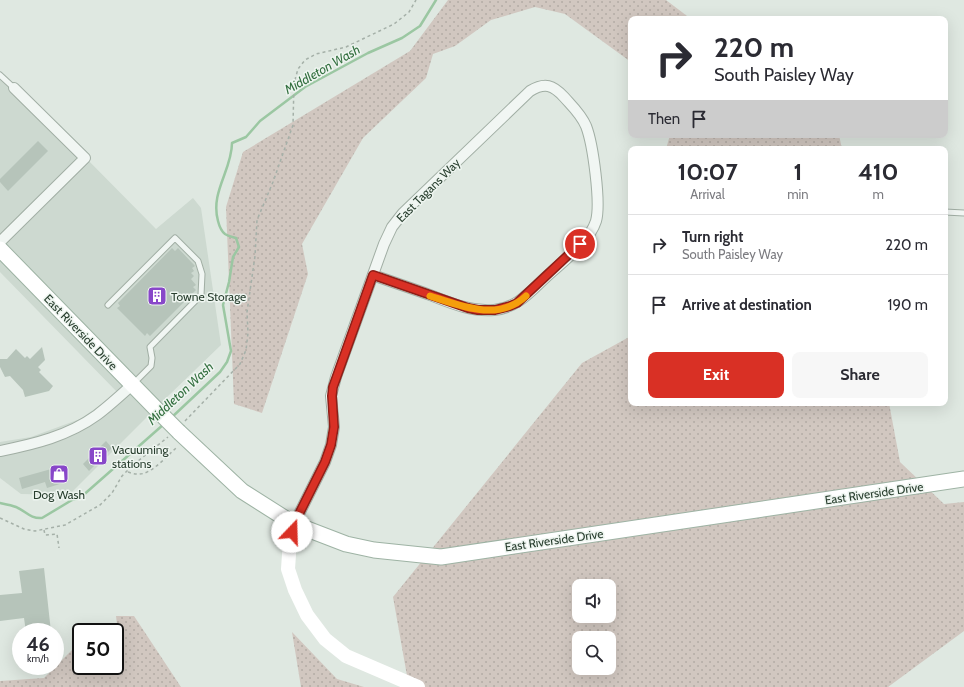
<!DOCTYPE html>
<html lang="en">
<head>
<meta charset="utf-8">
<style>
  :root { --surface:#fff; --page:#f7f7f7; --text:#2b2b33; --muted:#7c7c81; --line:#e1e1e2; --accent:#d93025 }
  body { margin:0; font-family:Cabin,sans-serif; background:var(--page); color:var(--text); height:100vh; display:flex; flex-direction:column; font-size:15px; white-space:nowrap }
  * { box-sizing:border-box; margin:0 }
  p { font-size:13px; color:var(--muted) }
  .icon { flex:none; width:22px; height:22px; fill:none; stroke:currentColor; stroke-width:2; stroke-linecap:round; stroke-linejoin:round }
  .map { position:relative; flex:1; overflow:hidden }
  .drawer { position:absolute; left:628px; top:146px; width:320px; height:260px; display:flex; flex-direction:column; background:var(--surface); border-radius:8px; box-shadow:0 4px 16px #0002 }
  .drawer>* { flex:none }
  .guide { position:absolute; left:628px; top:16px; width:320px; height:122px; border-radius:8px; box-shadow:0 4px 16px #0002; background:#fff; color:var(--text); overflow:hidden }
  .controls { position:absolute; left:572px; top:579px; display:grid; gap:8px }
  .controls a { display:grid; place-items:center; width:44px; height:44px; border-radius:8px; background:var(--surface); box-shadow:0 4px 16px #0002; font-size:20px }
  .speed { position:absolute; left:12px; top:623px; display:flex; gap:8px; font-size:20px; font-weight:700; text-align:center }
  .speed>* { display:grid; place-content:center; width:52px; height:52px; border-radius:50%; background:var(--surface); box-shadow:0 4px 16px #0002; line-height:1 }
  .speed small { font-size:10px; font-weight:400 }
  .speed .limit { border:2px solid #111; border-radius:6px; background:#fff; color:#111 }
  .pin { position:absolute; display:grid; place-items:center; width:34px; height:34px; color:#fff; margin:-17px; border:2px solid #fff; border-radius:50%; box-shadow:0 1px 4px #0007 }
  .me { position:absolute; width:44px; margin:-22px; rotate:21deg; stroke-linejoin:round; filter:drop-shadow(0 0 3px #0008) }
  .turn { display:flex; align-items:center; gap:14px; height:84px; padding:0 20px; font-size:18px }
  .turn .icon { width:52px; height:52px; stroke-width:2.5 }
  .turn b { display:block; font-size:28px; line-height:34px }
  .then { display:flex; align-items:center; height:38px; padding:0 20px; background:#0003; gap:8px; font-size:15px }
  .eta { display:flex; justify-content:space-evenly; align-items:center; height:68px; text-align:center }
  .eta b { font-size:24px; font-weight:700; line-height:28px }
  .primary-button { display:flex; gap:8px; margin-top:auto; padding:8px 20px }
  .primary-button a { flex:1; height:46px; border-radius:8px; background:var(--accent); color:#fff; font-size:16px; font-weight:700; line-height:46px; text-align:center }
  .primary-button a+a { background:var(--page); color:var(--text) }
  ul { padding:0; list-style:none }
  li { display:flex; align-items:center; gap:12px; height:60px; padding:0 20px; border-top:1px solid var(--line) }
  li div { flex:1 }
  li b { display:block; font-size:15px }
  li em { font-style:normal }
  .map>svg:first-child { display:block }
  .built { fill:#cdd9d0 }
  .grass { fill:url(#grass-dots); fill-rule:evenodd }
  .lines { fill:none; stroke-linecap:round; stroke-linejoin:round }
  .stream { stroke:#9bc7a2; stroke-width:2.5 }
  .building { fill:#b6c4ba }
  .lane-casing { stroke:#a1aea4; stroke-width:7 }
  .street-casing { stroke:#a1aea4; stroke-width:12 }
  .primary-casing { stroke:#9eb3a4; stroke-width:17 }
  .path { stroke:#a5b0a8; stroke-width:1.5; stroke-dasharray:3 3; stroke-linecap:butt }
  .lane { stroke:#f1f6f3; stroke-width:5 }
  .street { stroke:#f1f6f3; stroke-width:10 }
  .secondary { stroke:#fff; stroke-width:14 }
  .primary { stroke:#fff; stroke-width:15 }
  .primary-bridge-casing { stroke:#9eb3a4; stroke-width:17; stroke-linecap:butt }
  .primary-bridge { stroke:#fff; stroke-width:15 }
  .route-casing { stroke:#8d1f18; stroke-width:10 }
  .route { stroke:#d93025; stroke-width:7 }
  .slow { stroke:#f59e0b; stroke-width:7 }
  .labels { text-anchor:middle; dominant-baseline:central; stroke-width:3; stroke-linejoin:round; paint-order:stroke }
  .street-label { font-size:12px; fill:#283e2e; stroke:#eef5f0 }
  .poi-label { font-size:12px; fill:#283e2e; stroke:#eef5f0; text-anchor:start }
  .water-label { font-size:13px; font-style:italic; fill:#347040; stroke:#eef5f0 }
</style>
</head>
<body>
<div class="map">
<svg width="964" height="687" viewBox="0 0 964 687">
  <defs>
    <pattern id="grass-dots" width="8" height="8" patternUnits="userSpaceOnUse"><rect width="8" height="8" fill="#d1c7c0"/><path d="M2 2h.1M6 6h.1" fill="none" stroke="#b3aca5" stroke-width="1.8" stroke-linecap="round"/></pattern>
  </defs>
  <rect width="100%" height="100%" fill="#dfe8e1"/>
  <!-- built -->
  <path class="built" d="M0 71 156 229 193 198 201 208 221 345 167 397 69 495 21 494 0 478V442L31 437 80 419 118 393 0 272Z"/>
  <!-- grass -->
  <g class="grass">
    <path d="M448 0H666L691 19H631V62L565 14 535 7 491 20 455 46 433 54 426 78 363 138 302 244 308 274 262 413 234 404 226 207 243 152 410 51Z"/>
    <path d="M670 135H839L842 149H666Z"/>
    <path d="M631 336V403H889L900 462 944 504 964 502V631L888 687H409L393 597 582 363ZM579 586H609V616H579ZM579 638H609V668H579Z"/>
    <path d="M116 616H134L181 687H0V681L44 678 73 649H81V666H115V635L118 632Z"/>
    <path d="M292 632 337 679 364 687H301Z"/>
  </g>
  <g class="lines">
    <!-- stream -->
    <g class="stream">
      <path d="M171 418 220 372 227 362 231 351 223 305 229 282 233 257 239 247 236 238C233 237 228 236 225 234 221 231 219 225 218 221 210 192 232 170 232 143L246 137 260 121 305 87 368 53 402 38 420 26 436 0"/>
      <path d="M0 503C5 504 11 505 16 507 26 511 30 519 42 518L72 500 80 498 164 424"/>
    </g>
  </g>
  <!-- building -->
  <g class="building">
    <path d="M38 141 48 151 8 191 0 182V179Z"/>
    <path d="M172 248 175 251 178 248 195 266 192 268 194 271 191 273 194 276 191 279 196 285 193 287 196 290 150 336 147 333 145 336 117 308 120 306 118 303Z"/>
    <path d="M42 347 45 360 38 367 41 370 39 372 53 386 49 391 25 397 23 390 10 376 5 377 0 367V359H7L16 349 25 358 27 356 30 359Z"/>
    <path d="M106 441 112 448 89 471 83 464Z"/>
    <path d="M62 466 66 482 47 488 45 482 22 489 19 478Z"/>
    <path d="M44 568 51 632H26L24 618 0 621V595L22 593 19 571Z"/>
  </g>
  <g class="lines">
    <defs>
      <g id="lane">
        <path d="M0 75 14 88"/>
        <path d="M945 212 964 213"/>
        <path d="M108 305 175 238 198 261 202 274 201 295 150 347 152 358 151 366 133 384"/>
      </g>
      <g id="street">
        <path d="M0 242 85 158 14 88"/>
        <path d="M0 451C35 444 68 436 97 415 109 406 121 395 132 385"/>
        <path d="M294 524 325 462 331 445 334 427 331 396 336 377 384 244 392 227 403 213 530 91C545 82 553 85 564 97 572 106 581 114 586 126 593 144 601 203 596 221 589 243 562 262 546 277 530 292 517 308 494 310 471 312 451 303 430 295 411 288 392 282 373 275"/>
      </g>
      <g id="primary">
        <path d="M0 249 161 414"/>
        <path d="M179 432 242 491 294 524 346 544 374 550 441 557 964 479"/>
      </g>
    </defs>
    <!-- lane casing -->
    <use href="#lane" class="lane-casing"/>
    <!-- street casing -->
    <use href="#street" class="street-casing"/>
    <!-- primary casing -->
    <use href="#primary" class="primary-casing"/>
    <!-- path -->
    <g class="path">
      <path d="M185 421 240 364 246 350 248 333 247 312 255 256 257 220 273 182 293 125 294 83 298 69 305 60 316 54 346 47 394 24 409 12 416 0"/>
      <path d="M128 472C131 473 134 474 137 474 150 476 167 456 176 448"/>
      <path d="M0 518 24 529 35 531 65 525 100 505 112 493 122 476 133 465 168 437"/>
      <path d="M44 530 45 535 57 534 59 548"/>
    </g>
    <!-- lane -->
    <use href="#lane" class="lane"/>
    <!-- street -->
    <use href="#street" class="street"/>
    <!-- secondary -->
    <path class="secondary" d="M294 524 290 540 288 569 295 590 307 615 325 639 346 656 418 687"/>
    <!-- primary -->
    <use href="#primary" class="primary"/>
    <defs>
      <path id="primary-bridge" d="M161 414 179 432"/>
    </defs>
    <!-- primary-bridge casing -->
    <use href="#primary-bridge" class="primary-bridge-casing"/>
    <!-- primary-bridge -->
    <use href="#primary-bridge" class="primary-bridge"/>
  </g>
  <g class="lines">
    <defs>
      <path id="route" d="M292 532 294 524 325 462 331 445 334 427 332 396 333 387 373 275 468 308 478 310H495L510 306 517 303 580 244"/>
    </defs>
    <!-- route casing -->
    <use href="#route" class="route-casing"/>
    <!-- route -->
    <use href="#route" class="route"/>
    <!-- slow -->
    <path class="slow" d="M430 296C461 306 498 322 526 296"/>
  </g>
  <!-- icons -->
  <defs>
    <symbol id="building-square" viewBox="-11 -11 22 22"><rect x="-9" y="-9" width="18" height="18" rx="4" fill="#8847c9" stroke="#eef5f0"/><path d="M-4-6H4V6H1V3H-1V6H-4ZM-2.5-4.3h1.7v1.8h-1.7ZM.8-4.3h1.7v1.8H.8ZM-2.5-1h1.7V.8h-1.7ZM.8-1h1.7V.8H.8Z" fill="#fff"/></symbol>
    <symbol id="shop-square" viewBox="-11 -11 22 22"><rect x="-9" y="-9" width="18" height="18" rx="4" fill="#8847c9" stroke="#eef5f0"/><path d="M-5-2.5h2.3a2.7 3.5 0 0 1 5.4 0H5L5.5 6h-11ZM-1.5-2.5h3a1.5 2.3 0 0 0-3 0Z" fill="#fff"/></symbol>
  </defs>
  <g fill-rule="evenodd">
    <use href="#building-square" x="146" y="285" width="22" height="22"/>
    <use href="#building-square" x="87" y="445" width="22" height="22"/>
    <use href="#shop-square" x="48" y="463" width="22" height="22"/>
  </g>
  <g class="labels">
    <!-- street labels -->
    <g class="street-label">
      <text transform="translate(428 190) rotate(-45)">East Tagans Way</text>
      <text transform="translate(81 332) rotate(46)">East Riverside Drive</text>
      <text transform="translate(874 493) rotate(-8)">East Riverside Drive</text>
      <text transform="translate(554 540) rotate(-8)">East Riverside Drive</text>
    </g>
    <!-- poi labels -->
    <g class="poi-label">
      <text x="171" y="296">Towne Storage</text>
      <text x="112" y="449">Vacuuming<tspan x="112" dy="14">stations</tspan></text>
      <text x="59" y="494" text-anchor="middle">Dog Wash</text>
    </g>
    <!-- water labels -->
    <g class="water-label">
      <text transform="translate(322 69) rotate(-30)">Middleton Wash</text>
      <text transform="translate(180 393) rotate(-43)">Middleton Wash</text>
    </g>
  </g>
</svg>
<div class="controls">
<a><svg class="icon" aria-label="sound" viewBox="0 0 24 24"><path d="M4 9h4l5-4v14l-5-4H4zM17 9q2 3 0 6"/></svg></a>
<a><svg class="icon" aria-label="search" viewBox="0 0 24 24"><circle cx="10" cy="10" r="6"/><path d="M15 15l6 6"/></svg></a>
</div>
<div class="speed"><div>46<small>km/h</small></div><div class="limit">50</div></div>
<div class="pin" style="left:580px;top:244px;background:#d93025"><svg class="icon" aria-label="arrive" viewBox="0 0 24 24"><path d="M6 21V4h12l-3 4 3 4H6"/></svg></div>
<svg class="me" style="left:292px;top:532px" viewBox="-20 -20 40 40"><circle r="19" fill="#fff"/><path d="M0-13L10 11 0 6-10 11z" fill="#d93025"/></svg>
<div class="guide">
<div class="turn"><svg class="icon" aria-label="right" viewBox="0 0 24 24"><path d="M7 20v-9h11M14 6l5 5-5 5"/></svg><div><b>220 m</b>South Paisley Way</div></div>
<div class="then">Then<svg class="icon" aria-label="arrive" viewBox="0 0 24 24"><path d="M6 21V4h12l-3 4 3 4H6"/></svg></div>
</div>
<section class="drawer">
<div class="eta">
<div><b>10:07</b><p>Arrival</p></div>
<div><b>1</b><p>min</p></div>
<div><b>410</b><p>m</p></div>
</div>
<ul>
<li><svg class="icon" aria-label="right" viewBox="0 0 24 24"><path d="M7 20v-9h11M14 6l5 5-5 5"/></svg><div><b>Turn right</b><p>South Paisley Way</p></div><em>220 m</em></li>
<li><svg class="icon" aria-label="arrive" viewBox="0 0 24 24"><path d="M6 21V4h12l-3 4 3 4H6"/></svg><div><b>Arrive at destination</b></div><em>190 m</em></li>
</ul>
<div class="primary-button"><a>Exit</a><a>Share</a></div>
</section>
</div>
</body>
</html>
